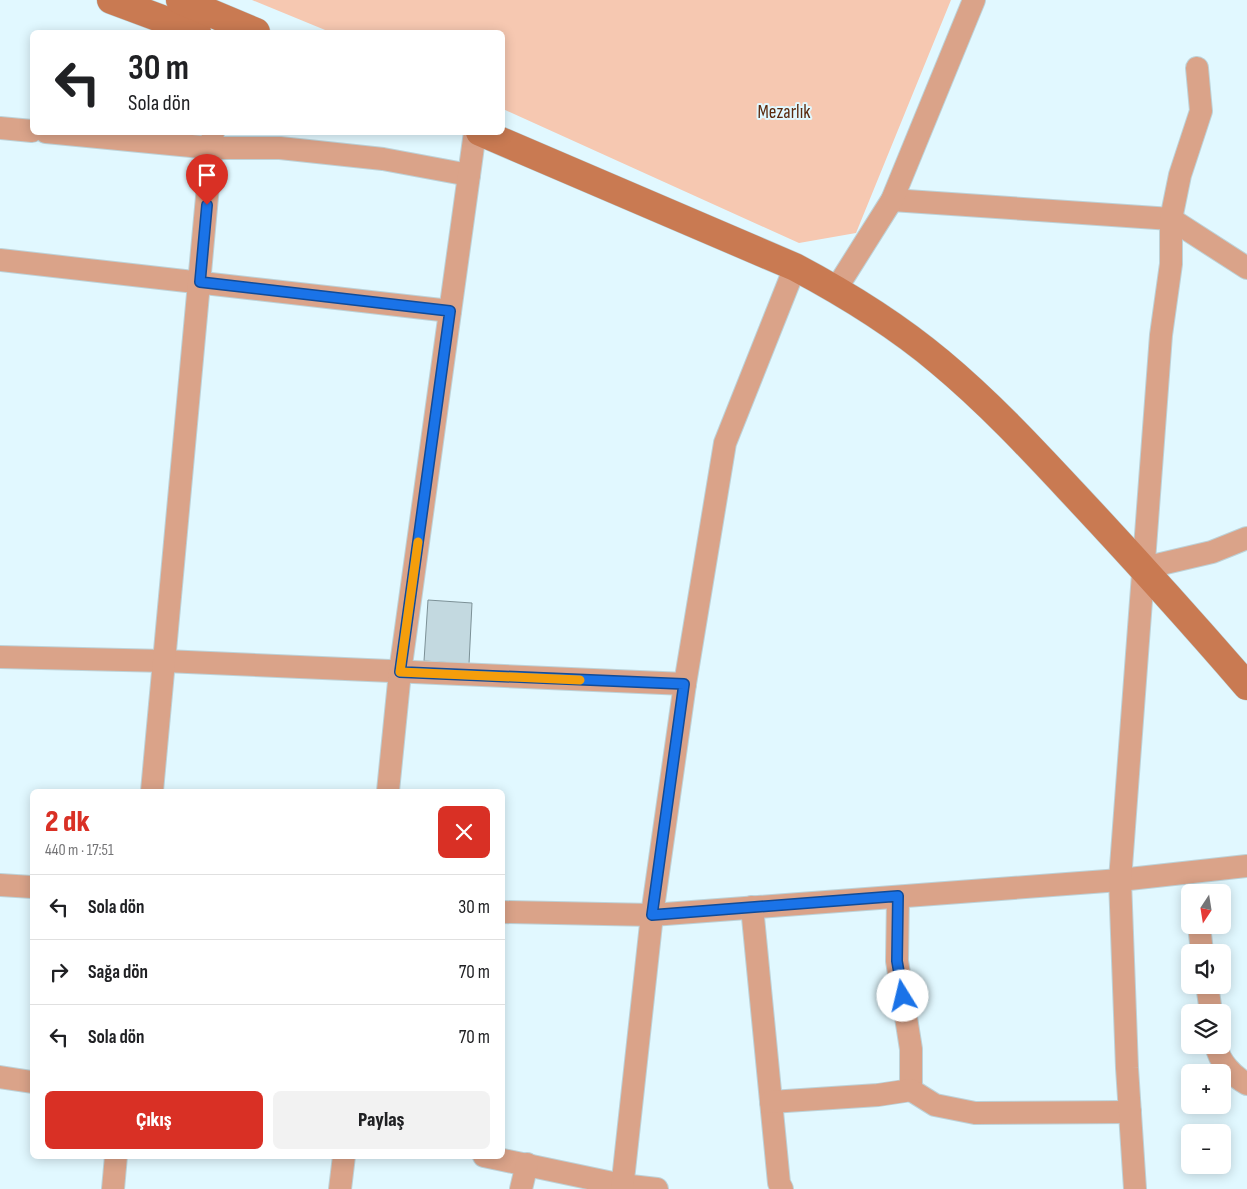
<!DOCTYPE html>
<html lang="tr">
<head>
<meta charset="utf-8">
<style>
  :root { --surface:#fff; --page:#f2f2f2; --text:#202124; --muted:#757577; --line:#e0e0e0; --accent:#d93025 }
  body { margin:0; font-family:"Sofia Sans Condensed",sans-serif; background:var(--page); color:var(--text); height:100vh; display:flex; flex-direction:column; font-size:19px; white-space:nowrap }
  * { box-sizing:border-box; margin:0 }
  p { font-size:16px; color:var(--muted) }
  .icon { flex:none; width:28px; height:28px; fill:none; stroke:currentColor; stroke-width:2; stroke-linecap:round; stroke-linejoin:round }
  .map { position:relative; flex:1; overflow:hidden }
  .drawer { position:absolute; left:30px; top:789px; width:475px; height:370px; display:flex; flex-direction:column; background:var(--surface); border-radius:8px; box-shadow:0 2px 12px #0003 }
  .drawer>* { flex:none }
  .top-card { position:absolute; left:30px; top:30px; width:475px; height:105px; border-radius:8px; box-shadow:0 2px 12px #0003; background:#fff; color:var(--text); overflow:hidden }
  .needle { width:32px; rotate:192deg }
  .fabs { position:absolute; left:1181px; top:884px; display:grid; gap:10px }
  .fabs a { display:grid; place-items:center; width:50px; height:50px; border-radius:8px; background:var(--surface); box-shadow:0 2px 12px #0003; font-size:25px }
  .pin { position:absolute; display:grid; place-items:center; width:42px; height:42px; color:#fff; margin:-51px -21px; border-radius:50% 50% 50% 0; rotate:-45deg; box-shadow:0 0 5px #0007 }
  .pin .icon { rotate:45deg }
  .me { position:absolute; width:55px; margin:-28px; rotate:351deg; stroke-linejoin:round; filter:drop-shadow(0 0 4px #0008) }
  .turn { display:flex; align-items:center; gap:18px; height:105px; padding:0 15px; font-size:22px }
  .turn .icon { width:65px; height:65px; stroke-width:2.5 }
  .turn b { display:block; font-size:35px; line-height:42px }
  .round { display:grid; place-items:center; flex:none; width:52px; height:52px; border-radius:8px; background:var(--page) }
  .summary { display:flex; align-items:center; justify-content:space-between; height:85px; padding:0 15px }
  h1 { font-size:30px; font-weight:800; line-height:38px; color:var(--accent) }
  .action { display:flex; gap:10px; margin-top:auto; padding:10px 15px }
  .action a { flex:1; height:58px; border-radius:8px; background:var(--accent); color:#fff; font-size:20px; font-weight:800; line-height:58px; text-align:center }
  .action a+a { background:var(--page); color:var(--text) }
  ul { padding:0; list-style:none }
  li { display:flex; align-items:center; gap:15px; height:65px; padding:0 15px; border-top:1px solid var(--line) }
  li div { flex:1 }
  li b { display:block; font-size:19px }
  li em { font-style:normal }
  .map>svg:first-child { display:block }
  .green { fill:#f6c8b1 }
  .building { fill:#c3d9e0; stroke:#7c9197 }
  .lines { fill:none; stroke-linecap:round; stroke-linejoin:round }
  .minor-casing { stroke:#bdd2d8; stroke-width:24 }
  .secondary-casing { stroke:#bdd2d8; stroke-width:29 }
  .minor { stroke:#daa389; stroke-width:22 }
  .secondary { stroke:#c97a52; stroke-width:28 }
  .route-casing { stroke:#114b97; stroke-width:12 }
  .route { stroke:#1a73e8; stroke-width:9 }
  .slow { stroke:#f59e0b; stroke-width:9 }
  .labels { text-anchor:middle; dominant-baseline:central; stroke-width:4; stroke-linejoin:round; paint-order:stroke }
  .park-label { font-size:19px; fill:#5a290d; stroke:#e1f8ff }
</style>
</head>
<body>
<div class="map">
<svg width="1247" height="1189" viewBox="0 0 1247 1189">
  <rect width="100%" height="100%" fill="#e1f8ff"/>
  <!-- green -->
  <path class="green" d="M252 0H951L856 233 799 243 503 109 502 32H330Z"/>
  <!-- building -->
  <path class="building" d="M428 600 472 603 469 664 424 661Z"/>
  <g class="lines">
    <defs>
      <g id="minor">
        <path d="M0 128 32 131"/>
        <path d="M46 132 212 148H280L383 159 469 175"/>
        <path d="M892 200 1171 219 1247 268"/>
        <path d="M0 260 450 311"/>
        <path d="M836 289 892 200 974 0"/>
        <path d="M1144 568 1212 552 1247 538"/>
        <path d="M0 657 165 661 685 684"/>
        <path d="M152 791 213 132"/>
        <path d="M388 791 400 672 475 132"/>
        <path d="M0 885 32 887"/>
        <path d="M898 897 897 961 911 1049V1090"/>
        <path d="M752 907 779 1183 782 1189"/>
        <path d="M502 912 652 915 1120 880 1247 866"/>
        <path d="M1199 925 1202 952"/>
        <path d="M1207 985 1211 1012"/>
        <path d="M1216 1045C1219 1062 1233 1076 1247 1084"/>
        <path d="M0 1077 32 1082"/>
        <path d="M771 1102 878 1095 911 1090 935 1105 975 1113 1130 1112"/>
        <path d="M484 1156 622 1185 657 1189"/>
        <path d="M113 1189 116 1156"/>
        <path d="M340 1189 344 1156"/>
        <path d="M521 1189 527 1164"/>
        <path d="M622 1189 652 915 685 684 725 443 795 267"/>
        <path d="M1135 1189 1127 1068 1120 880 1161 335 1171 264V219L1180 175 1201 111 1197 68"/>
      </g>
      <g id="secondary">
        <path d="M111 0 197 32"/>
        <path d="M180 0 256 32"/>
        <path d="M480 132 795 267C846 294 896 325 940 362 988 402 1030 447 1072 492 1132 556 1190 620 1247 686"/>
      </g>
    </defs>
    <!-- minor casing -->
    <use href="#minor" class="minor-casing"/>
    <!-- secondary casing -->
    <use href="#secondary" class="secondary-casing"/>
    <!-- minor -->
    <use href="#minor" class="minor"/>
    <!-- secondary -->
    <use href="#secondary" class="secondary"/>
  </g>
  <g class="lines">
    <defs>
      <path id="route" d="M207 205 200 282 450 311 400 672 684 684 652 915 898 896 897 961 903 996"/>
    </defs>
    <!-- route casing -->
    <use href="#route" class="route-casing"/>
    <!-- route -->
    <use href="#route" class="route"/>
    <!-- slow -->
    <path class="slow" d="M418 542 400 672 580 680"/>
  </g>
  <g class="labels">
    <!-- park labels -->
    <g class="park-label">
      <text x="784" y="112">Mezarlık</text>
    </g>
  </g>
</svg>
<div class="fabs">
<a><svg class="needle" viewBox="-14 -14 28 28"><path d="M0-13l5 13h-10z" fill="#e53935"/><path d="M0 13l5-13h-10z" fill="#757577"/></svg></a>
<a><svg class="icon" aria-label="sound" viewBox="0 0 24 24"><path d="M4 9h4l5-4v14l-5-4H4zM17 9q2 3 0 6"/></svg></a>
<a><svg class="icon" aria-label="layers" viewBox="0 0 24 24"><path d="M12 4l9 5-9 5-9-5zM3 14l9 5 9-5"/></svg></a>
<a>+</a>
<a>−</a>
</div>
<div class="pin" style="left:207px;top:205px;background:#d93025"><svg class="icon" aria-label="arrive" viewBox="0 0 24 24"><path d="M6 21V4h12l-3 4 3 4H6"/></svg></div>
<svg class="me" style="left:903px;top:996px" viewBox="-20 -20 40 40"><circle r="19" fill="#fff"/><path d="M0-13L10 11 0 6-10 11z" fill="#1a73e8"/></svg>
<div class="top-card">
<div class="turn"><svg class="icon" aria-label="left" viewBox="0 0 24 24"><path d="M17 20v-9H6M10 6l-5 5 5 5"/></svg><div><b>30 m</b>Sola dön</div></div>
</div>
<section class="drawer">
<div class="summary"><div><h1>2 dk</h1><p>440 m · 17:51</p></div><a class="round" style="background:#d93025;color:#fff"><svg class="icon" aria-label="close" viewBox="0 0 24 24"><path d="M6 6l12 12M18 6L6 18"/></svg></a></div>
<ul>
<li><svg class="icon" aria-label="left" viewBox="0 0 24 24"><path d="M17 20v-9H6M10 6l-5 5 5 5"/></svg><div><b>Sola dön</b></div><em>30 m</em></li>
<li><svg class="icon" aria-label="right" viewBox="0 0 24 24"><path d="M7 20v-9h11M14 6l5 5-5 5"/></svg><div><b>Sağa dön</b></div><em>70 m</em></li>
<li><svg class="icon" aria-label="left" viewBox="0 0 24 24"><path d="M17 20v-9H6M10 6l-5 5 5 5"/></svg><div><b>Sola dön</b></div><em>70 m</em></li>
</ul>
<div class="action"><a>Çıkış</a><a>Paylaş</a></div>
</section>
</div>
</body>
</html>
